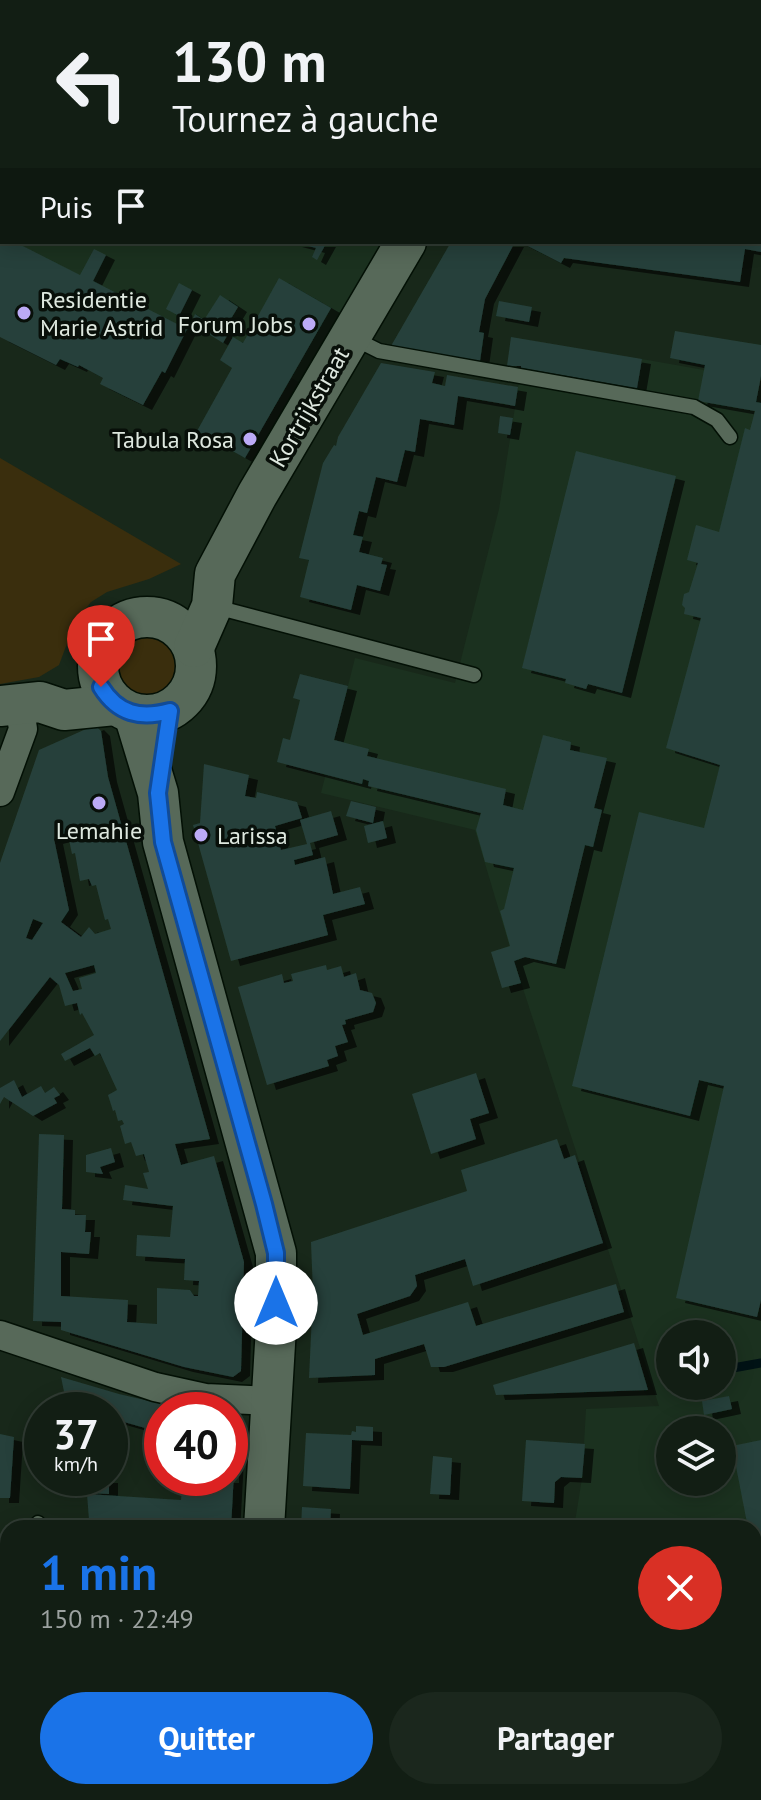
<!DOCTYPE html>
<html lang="fr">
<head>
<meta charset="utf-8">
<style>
  :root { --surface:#121e14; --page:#1b271d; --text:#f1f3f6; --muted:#9ca2a0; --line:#313c34; --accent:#1a73e8 }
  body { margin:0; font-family:"PT Sans",sans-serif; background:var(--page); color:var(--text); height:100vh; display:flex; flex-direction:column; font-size:30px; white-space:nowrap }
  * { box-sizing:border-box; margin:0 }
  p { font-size:26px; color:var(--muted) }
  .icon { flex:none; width:44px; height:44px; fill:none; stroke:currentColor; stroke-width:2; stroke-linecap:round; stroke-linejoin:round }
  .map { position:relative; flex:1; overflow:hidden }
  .sheet { position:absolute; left:0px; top:1520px; width:762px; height:280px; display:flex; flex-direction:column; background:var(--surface); border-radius:24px 24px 0 0; box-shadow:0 4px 20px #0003,0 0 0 2px var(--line) }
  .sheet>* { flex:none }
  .guide { position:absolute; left:0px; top:0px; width:762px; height:244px; box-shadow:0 4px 20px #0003,0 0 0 2px var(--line); background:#121e14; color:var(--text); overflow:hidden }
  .tools { position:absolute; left:656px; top:1320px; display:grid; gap:16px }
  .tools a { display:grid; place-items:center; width:80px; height:80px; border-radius:50%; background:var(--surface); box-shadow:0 4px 20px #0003,0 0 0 2px var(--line); font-size:40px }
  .speed { position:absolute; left:24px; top:1392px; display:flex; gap:16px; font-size:40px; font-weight:700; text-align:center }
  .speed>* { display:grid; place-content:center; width:104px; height:104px; border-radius:50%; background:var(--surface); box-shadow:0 4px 20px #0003,0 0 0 2px var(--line); line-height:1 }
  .speed small { font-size:20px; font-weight:400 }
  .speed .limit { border:12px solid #d22; background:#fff; color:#111 }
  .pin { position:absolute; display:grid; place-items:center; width:68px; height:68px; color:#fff; margin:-82px -34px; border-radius:50% 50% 50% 0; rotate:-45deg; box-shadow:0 0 8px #0007 }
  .pin .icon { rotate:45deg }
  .me { position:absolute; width:88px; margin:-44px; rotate:0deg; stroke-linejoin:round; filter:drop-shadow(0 0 6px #0008) }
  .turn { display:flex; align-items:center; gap:28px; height:168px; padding:0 40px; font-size:36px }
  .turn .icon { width:104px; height:104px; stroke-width:2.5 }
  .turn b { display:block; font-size:56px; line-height:68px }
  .then { display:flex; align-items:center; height:76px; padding:0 40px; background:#0003; gap:16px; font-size:30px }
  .round { display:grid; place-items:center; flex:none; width:84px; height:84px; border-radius:42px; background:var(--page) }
  .overview { display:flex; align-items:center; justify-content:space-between; height:136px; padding:0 40px }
  h1 { font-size:48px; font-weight:800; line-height:60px; color:var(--accent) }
  .button { display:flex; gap:16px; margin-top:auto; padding:16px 40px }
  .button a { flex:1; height:92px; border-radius:48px; background:var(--accent); color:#fff; font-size:32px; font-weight:800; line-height:92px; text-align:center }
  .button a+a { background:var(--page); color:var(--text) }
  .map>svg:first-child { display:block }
  .built { fill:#1b311f; fill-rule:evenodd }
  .green { fill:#3a2e0d }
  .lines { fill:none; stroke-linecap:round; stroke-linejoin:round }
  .stream { stroke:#001215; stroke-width:9 }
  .building { fill:#26403a; fill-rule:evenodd; filter:url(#shadow) }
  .lane-casing { stroke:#031005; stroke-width:17 }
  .street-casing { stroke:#031005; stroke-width:31 }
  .secondary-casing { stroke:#031005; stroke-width:43 }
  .lane { stroke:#576959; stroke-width:14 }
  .street { stroke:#576959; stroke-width:28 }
  .secondary { stroke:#576959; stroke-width:40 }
  .route-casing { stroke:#114b97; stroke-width:20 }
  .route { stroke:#1a73e8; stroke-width:14 }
  .poi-dot { fill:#bcaaf6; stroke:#080f09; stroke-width:3 }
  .labels { text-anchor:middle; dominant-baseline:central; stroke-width:7; stroke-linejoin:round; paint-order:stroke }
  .poi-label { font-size:24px; fill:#dee8df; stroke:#080f09; text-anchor:start }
  .street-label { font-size:24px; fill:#dee8df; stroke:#080f09 }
</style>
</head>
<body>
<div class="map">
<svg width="761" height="1800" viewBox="0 0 761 1800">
  <defs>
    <filter id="shadow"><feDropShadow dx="9" dy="5" stdDeviation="0" flood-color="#0009"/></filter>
  </defs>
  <rect width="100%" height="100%" fill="#18281a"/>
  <!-- built -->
  <g class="built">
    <path d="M0 0 340 2H2V242H391L305 386 230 342 232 337 196 314 165 373 0 289Z"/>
    <path d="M711 338 761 345V1649L754 1648V1528H574L582 1478 586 1409 659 1406 514 961 475 830 321 793 355 658 455 683 499 509 521 369 637 388 642 359 704 370ZM670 1334H722V1386H670ZM670 1430H722V1482H670Z"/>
  </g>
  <!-- green -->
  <g class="green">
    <path d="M0 458 181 564 149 579 107 592 91 602 75 622 59 665 39 677 0 684Z"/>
    <circle cx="148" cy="666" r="30"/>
    <path d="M368 1792H535L532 1800H372Z"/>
  </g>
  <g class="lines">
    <!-- stream -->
    <path class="stream" d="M722 1370 761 1363"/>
  </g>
  <!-- building -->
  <g class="building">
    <path d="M0 242H15L80 275 94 249 106 255 93 281 187 329 165 373 162 371 143 405 100 384 103 378 79 365 78 367 60 359 56 365 0 337Z"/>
    <path d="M293 242H327L317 260 312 257 316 248Z"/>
    <path d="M451 242H515L485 299 479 332 484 333 480 361 391 346Z"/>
    <path d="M520 242H761V252L745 249 740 282 564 258 561 263Z"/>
    <path d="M279 278 331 308 245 458 197 431 232 368 220 360 233 337 243 343Z"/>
    <path d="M179 283 192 290 179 316 166 309Z"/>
    <path d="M220 295 238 307 223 332 227 336 223 343 191 323 195 314 204 320Z"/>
    <path d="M499 301 532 307 529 322 496 316Z"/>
    <path d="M675 331 761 345V376L756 402 761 403V1300L757 1317 676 1298 724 1086 699 1080 690 1116 572 1086 639 812 704 828 720 765 666 748 701 618 684 614 685 608 682 605 684 594 689 592 698 563 687 560 696 525 719 532 745 428 750 430 755 411 698 401 705 365 670 358Z"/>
    <path d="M511 337 642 359 637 388 521 368V366H507Z"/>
    <path d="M381 363 435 372 432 383 445 386 447 375 518 387 515 406 458 396 454 425 420 419 415 452 405 450 397 482 376 477 367 513 359 511 353 535 363 537 359 552 383 558 381 564 387 565 380 591 357 585 351 610 300 597 309 560 299 558 323 463 334 445 336 446 338 437Z"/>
    <path d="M500 416 513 418 510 435 498 433Z"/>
    <path d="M576 451 676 476 622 693 588 684 586 689 565 683 566 679 522 668Z"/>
    <path d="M300 674 348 686 334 740 369 749 367 756 506 789 503 805 523 810 543 735 571 742 570 750 607 758 594 808 602 810 593 847 585 845 556 964 525 957 514 961 521 983 502 988 491 952 510 946 500 911 504 909 514 868 485 862 476 830 481 813 368 786 369 781 363 779 362 784 277 762 283 738 290 740 300 700 293 698Z"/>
    <path d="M95 725 101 731 108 777 210 1139 175 1144 181 1165 214 1156 244 1262 241 1371 233 1377 184 1367 61 1330V1322L33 1321 39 1134 64 1135 62 1209 75 1210V1215H86L85 1232H91L89 1254 61 1252V1296L128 1300 127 1322 157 1324V1288L190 1290 194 1296H198L199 1281 184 1280 185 1259 136 1256 137 1235 170 1237 173 1206 123 1200 125 1185 148 1189 143 1173 149 1172 144 1154 136 1156 131 1142 125 1144 120 1126 124 1124 122 1120 118 1121 115 1110 113 1111 108 1095 117 1090 100 1053 95 1056 90 1048 65 1061 61 1054 94 1035 82 1013 80 1015 77 1003 65 1006 59 985 50 977 0 1041V863L39 750ZM68 835 72 854 75 853 80 881 89 879 92 886 96 885 105 920 108 919 111 929 95 934 89 927 81 937 61 922 69 910 54 839ZM33 919 43 923 32 940 26 938ZM94 965 96 973 79 978 82 989 73 991 65 973Z"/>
    <path d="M204 764 249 775 245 796 256 798 257 792 297 802 302 818 275 826 281 850 307 844 300 820 331 811 338 835 310 843 313 855 294 860 295 865 325 857 333 894 360 887 365 904 323 915 328 935 231 961 193 825 200 823Z"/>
    <path d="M351 801 376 807 373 823 346 816Z"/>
    <path d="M383 821 387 838 368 843 364 826Z"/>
    <path d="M326 965 327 970 341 966 344 977 356 973 360 990 372 993 376 1003 373 1012 345 1020 346 1024 342 1025 348 1042 335 1046 338 1056 327 1060 329 1066 267 1085 238 987 282 974 284 983 293 981 291 974Z"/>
    <path d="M476 1073 489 1113 470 1119 476 1139 431 1154 412 1094Z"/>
    <path d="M14 1080 22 1097 41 1086 45 1093 54 1087 60 1095 54 1098 57 1103 33 1116 4 1097 0 1104V1088Z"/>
    <path d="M557 1139 564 1159 575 1155 603 1243 473 1286 465 1259 415 1275 417 1286 410 1296 357 1314 363 1335 468 1302 476 1326 616 1284 624 1312 444 1367H431L424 1344 375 1359V1375L309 1378 313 1293 311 1242 467 1191 461 1170Z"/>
    <path d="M111 1148 115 1162 100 1167 103 1174 86 1172V1155Z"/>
    <path d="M634 1343 648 1390 496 1395 493 1385Z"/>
    <path d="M61 1377 119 1394 188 1410H162V1442H159V1432L110 1418V1410H80L67 1406Z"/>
    <path d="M729 1396 732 1409 704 1415 702 1401Z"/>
    <path d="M230 1417 237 1418 231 1528H154V1524L89 1520 87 1494 181 1500 183 1478H230Z"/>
    <path d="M356 1426 373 1427V1441L352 1440 350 1489 303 1486 306 1433 351 1435 352 1431 356 1432Z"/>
    <path d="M0 1434 14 1437 10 1498H0Z"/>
    <path d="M526 1440 585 1444 582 1478 561 1477 555 1482 554 1503 522 1501Z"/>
    <path d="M761 1440V1571H757L754 1528H748L732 1446Z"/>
    <path d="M433 1456 452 1458 450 1495 430 1494Z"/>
    <path d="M83 1478H109V1494L88 1493Z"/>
    <path d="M302 1507 331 1509 330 1528H301Z"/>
    <path d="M0 1583 8 1584V1662L5 1666 4 1679H0Z"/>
    <path d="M754 1751 761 1752V1800H634L636 1792H754Z"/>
    <path d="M0 1770 8 1771 7 1800H0Z"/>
    <path d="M20 1792 56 1794V1792H91L90 1800H19Z"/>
  </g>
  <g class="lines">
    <defs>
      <g id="lane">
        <path d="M351 337 379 351 694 407 717 420 730 437"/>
        <path d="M216 607 474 675"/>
        <path d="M37 1528 38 1523"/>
        <path d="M0 1703 8 1704"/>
      </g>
      <g id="street">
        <path d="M0 792 23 729 19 704"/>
        <path d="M0 1335 155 1387 205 1398 272 1401"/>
        <path d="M754 1725 761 1726"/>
        <path d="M0 1756 8 1757"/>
        <path d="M584 1800 585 1792"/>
      </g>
      <g id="secondary">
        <path d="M547 2 549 0"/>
        <circle cx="147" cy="666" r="49"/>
        <path d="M194 647 212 606 215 574 257 495 406 242"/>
        <path d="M0 706 40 702 64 710 115 705"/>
        <path d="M134 714 158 793 163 842 276 1253V1327L264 1528"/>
        <path d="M328 1792 333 1800"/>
        <path d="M113 1800 116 1792"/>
      </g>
    </defs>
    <!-- lane casing -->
    <use href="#lane" class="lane-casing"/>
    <!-- street casing -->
    <use href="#street" class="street-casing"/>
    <!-- secondary casing -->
    <use href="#secondary" class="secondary-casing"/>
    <!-- lane -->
    <use href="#lane" class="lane"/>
    <!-- street -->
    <use href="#street" class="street"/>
    <!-- secondary -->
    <use href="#secondary" class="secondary"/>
  </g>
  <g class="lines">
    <defs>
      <path id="route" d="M101 687C118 714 140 719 170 711L158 793 163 842 264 1204 276 1253V1303"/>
    </defs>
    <!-- route casing -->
    <use href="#route" class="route-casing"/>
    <!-- route -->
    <use href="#route" class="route"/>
  </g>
  <!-- markers -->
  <g class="poi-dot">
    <circle cx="24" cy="313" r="8"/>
    <circle cx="309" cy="324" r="8"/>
    <circle cx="250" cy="439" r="8"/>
    <circle cx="99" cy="803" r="8"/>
    <circle cx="201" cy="835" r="8"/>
  </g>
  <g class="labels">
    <!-- poi labels -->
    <g class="poi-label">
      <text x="40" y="299">Residentie<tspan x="40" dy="28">Marie Astrid</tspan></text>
      <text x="293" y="324" text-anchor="end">Forum Jobs</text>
      <text x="234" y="439" text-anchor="end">Tabula Rosa</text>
      <text x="99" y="830" text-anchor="middle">Lemahie</text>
      <text x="217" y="835">Larissa</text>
    </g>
    <!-- street labels -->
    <g class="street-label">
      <text transform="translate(309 407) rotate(-60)">Kortrijkstraat</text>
    </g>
  </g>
</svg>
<div class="tools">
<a><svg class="icon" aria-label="sound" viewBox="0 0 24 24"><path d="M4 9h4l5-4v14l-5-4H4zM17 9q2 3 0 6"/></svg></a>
<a><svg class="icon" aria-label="layers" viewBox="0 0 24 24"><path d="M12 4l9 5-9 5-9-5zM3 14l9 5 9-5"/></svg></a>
</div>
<div class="speed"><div>37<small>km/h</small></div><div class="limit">40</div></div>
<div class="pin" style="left:101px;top:687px;background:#d93025"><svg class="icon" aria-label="arrive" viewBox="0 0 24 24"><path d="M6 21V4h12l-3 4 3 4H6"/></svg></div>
<svg class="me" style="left:276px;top:1303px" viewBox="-20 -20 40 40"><circle r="19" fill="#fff"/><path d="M0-13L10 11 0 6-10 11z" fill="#1a73e8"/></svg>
<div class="guide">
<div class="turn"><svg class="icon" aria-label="left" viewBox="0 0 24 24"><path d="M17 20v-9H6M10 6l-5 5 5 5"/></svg><div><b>130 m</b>Tournez à gauche</div></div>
<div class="then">Puis<svg class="icon" aria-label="arrive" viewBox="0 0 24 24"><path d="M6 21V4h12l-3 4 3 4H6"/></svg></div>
</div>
<section class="sheet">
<div class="overview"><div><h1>1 min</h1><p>150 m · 22:49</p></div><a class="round" style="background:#d93025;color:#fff"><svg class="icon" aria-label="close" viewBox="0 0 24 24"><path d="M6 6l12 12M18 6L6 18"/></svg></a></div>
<div class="button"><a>Quitter</a><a>Partager</a></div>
</section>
</div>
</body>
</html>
